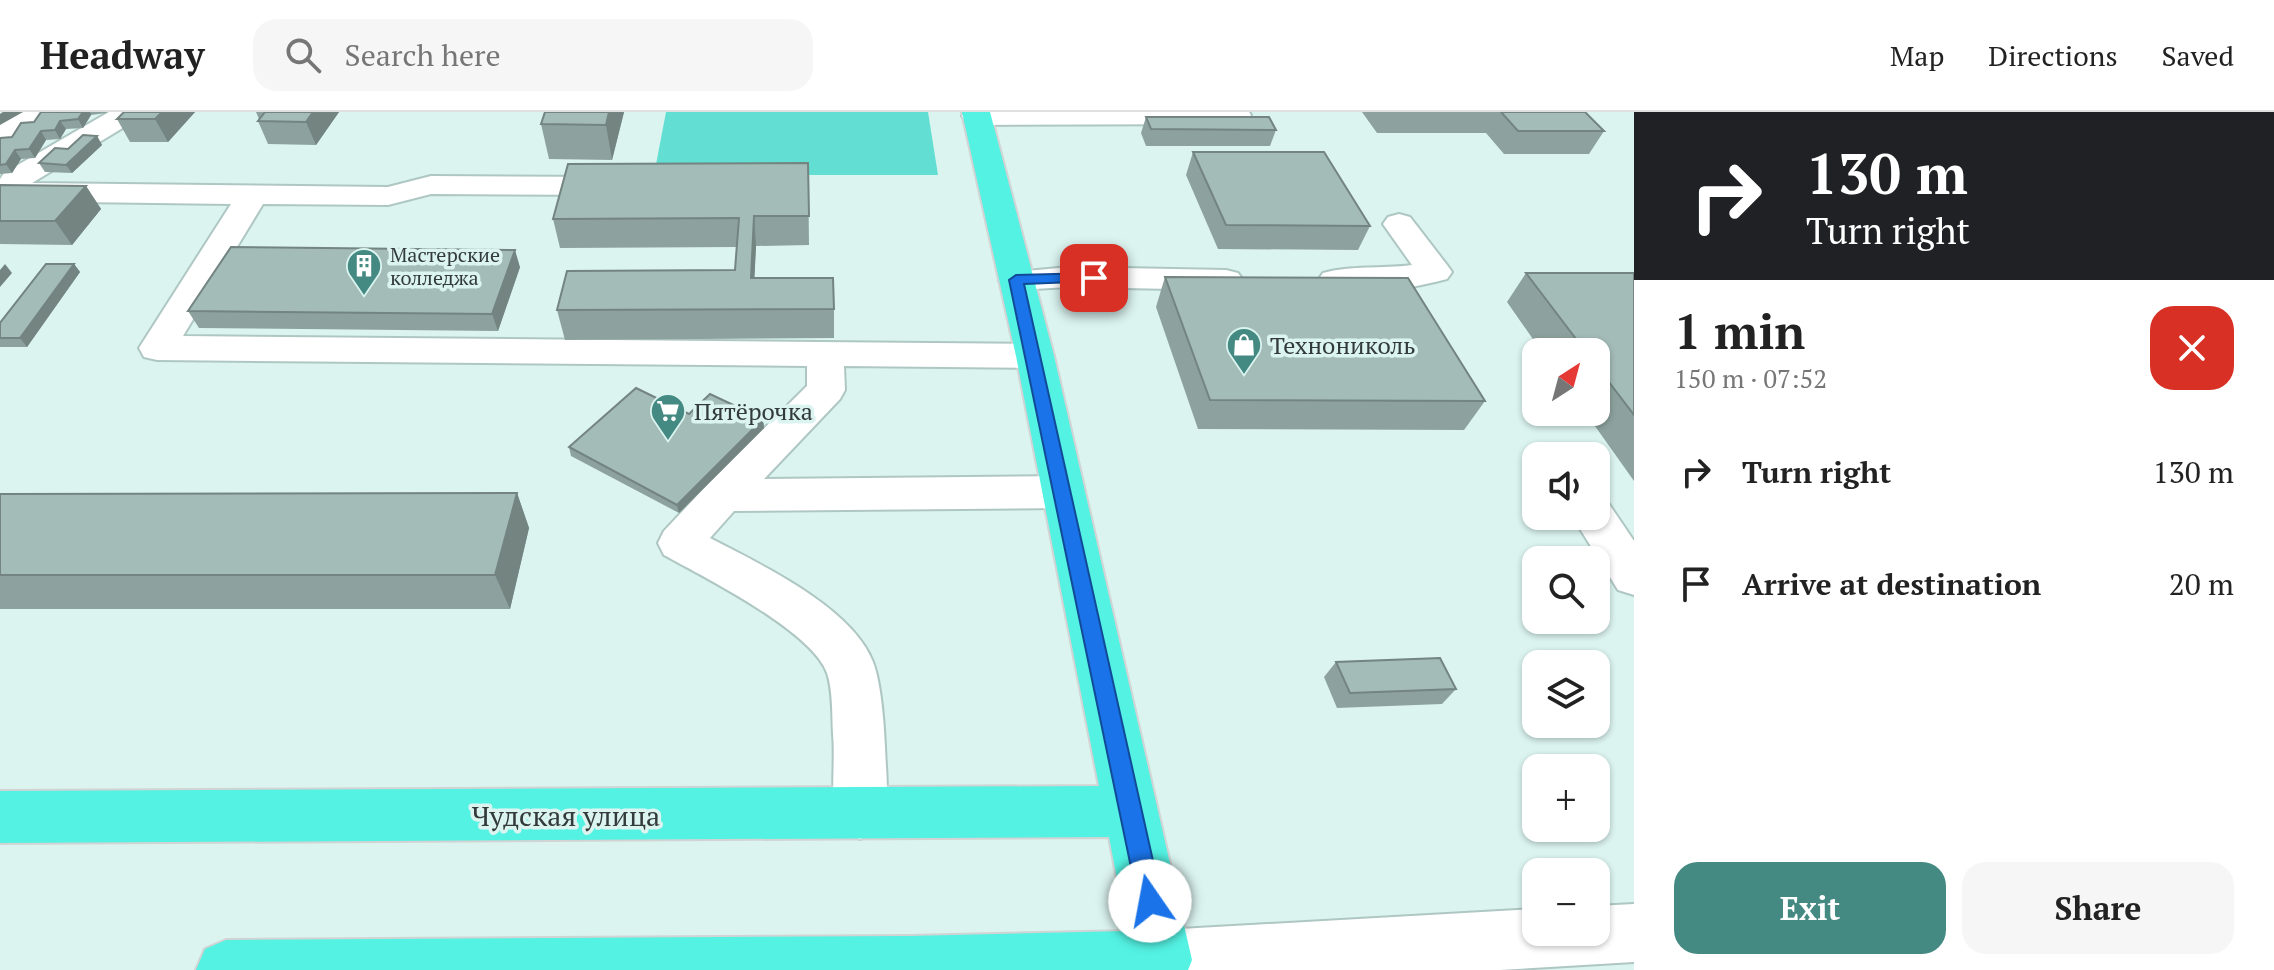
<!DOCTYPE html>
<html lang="en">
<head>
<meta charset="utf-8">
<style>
  :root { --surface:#fff; --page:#f6f6f6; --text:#222; --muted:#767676; --line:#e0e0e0; --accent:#448a83 }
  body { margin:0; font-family:"PT Serif",serif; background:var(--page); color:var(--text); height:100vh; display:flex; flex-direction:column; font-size:30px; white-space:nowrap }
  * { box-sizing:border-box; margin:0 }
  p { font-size:26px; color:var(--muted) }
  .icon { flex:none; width:44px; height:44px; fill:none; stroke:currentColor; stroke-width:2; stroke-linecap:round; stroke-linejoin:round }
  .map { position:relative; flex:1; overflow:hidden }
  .side { display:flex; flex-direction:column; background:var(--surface); width:640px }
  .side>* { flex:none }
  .banner { background:#202124; color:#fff; overflow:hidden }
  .needle { width:52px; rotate:36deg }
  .controls { position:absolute; left:1522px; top:226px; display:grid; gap:16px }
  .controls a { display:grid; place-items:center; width:88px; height:88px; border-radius:16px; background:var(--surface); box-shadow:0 2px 6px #0004; font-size:40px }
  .pin { position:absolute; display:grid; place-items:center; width:68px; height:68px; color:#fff; margin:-34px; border-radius:16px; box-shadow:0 4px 12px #0006 }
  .me { position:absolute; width:88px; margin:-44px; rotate:348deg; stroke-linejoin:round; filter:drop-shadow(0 0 6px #0008) }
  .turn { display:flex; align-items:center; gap:28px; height:168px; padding:0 40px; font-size:36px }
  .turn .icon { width:104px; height:104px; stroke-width:2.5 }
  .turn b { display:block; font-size:56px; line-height:68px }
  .round { display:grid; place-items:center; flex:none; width:84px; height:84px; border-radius:24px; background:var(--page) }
  .head { display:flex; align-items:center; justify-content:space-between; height:136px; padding:0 40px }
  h1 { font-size:48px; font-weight:600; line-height:60px }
  .cta { display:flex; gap:16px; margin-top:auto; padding:16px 40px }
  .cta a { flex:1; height:92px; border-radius:24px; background:var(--accent); color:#fff; font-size:32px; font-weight:600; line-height:92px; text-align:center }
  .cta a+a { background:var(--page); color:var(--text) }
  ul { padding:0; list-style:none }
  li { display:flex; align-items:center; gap:24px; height:112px; padding:0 40px }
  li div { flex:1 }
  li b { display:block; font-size:30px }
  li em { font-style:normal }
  header { display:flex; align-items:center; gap:48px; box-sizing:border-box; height:112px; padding:0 40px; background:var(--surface); border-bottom:2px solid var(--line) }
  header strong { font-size:38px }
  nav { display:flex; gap:44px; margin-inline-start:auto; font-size:28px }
  .search { width:560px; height:72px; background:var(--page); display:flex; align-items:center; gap:20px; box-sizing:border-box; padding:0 28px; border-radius:24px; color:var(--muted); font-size:30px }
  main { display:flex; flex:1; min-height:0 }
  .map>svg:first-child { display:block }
  .green { fill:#63ded2 }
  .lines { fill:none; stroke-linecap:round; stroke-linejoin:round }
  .minor-casing { stroke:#afc7c3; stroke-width:4 }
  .highway-casing { stroke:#d2d4d4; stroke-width:4 }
  .minor { fill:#fff; fill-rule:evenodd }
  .highway { fill:#53f2e3; fill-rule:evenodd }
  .wall { fill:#8da29e }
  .shaded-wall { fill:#738481 }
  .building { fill:#a4bcb8; stroke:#738481; stroke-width:2 }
  .route { fill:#1a73e8; stroke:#114b97; stroke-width:2 }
  .labels { text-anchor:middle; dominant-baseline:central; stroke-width:7; stroke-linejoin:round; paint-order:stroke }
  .far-poi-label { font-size:20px; fill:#323b3a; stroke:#dbf4f0; text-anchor:start }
  .poi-label { font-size:24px; fill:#323b3a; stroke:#dbf4f0; text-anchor:start }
  .near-street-label { font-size:28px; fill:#323b3a; stroke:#dbf4f0 }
</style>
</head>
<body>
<header>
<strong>Headway</strong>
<div class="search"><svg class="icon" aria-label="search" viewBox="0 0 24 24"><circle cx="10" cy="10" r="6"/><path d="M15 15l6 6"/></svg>Search here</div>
<nav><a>Map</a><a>Directions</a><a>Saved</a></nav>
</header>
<main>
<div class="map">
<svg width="1634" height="858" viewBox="0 0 1634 858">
  <rect width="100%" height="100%" fill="#dbf4f0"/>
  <!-- green -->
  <path class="green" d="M666 0H928L938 63H654Z"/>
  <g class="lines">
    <defs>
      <g id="minor">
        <path d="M21 0H55L51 6 10 30 0 33V12Z"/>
        <path d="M109 0H143L139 6 32 71 388 75 431 64 607 65 618 67 623 74 618 81 607 83 431 82 388 93 263 92 183 224 1035 232 1048 235 1054 244 1048 253 1035 256 844 254 845 278 840 287 764 367 1064 364 1079 369 1085 380 1079 391 1064 396 734 399 710 426C760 452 852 495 873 550 881 571 884 612 885 635 886 664 891 693 879 719L860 727 841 719C828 688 836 655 833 622 832 604 833 578 827 561 812 519 704 465 664 443L658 431 664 419 708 372 807 274V254L157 248 144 245 139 236 231 92 0 89V67L4 61Z"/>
        <path d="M965 0H1249L1251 3 1247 9 1237 12 976 13 966 10 962 4Z"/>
        <path d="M1399 102 1410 105 1447 153 1452 160 1447 167C1409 177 1361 185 1323 175L1318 168 1323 161C1351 153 1383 157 1412 153L1383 112 1388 105Z"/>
        <path d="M1069 155 1226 158 1238 161 1243 168 1238 175 1226 178 1069 175 1016 178 1004 175 999 168 1004 161Z"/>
        <path d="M1596 388 1609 392 1634 429V483L1618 478 1572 404H1596Z"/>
        <path d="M1634 792V850L1500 858H1136L1132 848 1141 827 1162 818 1536 797V820H1596V794Z"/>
      </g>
      <path id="highway" d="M962 0H990L1054 244 1192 848 1188 858H196L205 837 226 828 909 824 1127 819 1109 725 0 731V679L1099 674 1016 244Z"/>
    </defs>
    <!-- minor casing -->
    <use href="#minor" class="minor-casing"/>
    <!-- highway casing -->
    <use href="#highway" class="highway-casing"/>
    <!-- minor -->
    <use href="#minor" class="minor"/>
    <!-- highway -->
    <use href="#highway" class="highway"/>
  </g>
  <!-- wall -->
  <g class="wall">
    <path d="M41 0H107L106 1 91 3 83 16 66 17 60 27 46 28 35 46 21 47 12 61 0 62V26L12 25 34 10Z"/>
    <path d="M195 0 168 30H130L117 7Z"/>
    <path d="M256 0H339L316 33 268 32 258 9 259 7Z"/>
    <path d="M545 0H624L612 48 549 47 541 12Z"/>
    <path d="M1362 0H1585L1604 19 1589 42H1504L1486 21H1377Z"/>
    <path d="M1146 5 1276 18 1270 34H1146L1141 21Z"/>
    <path d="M97 24 102 33 72 61 45 60 39 51Z"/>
    <path d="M1193 40 1370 114 1358 138 1218 137 1186 63Z"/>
    <path d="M808 51 809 133 756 134 754 166 834 197V226L565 228 557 198 735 158 737 135 560 136 553 107Z"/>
    <path d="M0 73 86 74 101 97 72 133 0 132Z"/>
    <path d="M74 152 80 160 27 235H0V211Z"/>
    <path d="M520 155 498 219 199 216 188 199Z"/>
    <path d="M1526 161H1634V369L1585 300H1596V240H1542L1507 190Z"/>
    <path d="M1165 165 1485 289 1464 318 1198 317 1156 195Z"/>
    <path d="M689 302 763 307 764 316 679 401 571 344 569 335Z"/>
    <path d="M517 381 529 416 510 497H0V382Z"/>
    <path d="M1336 550 1456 577 1442 592 1337 596 1324 565Z"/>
  </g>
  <!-- shaded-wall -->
  <g class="shaded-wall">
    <path d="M3 0H23L0 13V2Z"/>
    <path d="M83 0H90L91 3 83 16 78 7Z"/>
    <path d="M162 0H195L168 30 155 7Z"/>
    <path d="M313 0H339L316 33 306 10Z"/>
    <path d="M609 0H624L612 48 606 13Z"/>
    <path d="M60 9 66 17 60 27 55 18Z"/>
    <path d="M41 19 46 28 35 46 29 37Z"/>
    <path d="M97 24 102 33 72 61 66 53Z"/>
    <path d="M15 38 21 47 12 61 6 52Z"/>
    <path d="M86 74 101 97 72 133 55 109Z"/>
    <path d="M754 104 756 134 753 196 751 166Z"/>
    <path d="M515 138 520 155 498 219 492 202Z"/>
    <path d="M5 152 12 161 0 175V158Z"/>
    <path d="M74 152 80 160 27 235 20 226Z"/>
    <path d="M763 307 764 316 679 401 677 393Z"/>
    <path d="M517 381 529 416 510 497 495 463Z"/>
  </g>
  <!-- building -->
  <g class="building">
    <path d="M41 0H83L78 7 60 9 55 18 41 19 29 37 15 38 6 52 0 53V26L12 25 21 11 34 10Z"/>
    <path d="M124 0H162L155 7H117Z"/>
    <path d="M265 0H313L306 10 258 9Z"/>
    <path d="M545 0H609L606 13 541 12Z"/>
    <path d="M1501 0H1585L1604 19H1518Z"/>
    <path d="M1146 5H1269L1276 18 1151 17Z"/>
    <path d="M83 23 97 24 66 53 39 51 55 36 68 37Z"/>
    <path d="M1193 40H1324L1370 114 1226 113Z"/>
    <path d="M808 51 809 104H754L751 166H833L834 197 557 198 567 159 735 158 739 106 553 107 568 52Z"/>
    <path d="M0 73 86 74 55 109H0Z"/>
    <path d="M231 135 515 138 492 202 188 199Z"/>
    <path d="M46 152H74L20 226H0V211Z"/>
    <path d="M1526 161H1634V303L1596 253V240H1586Z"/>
    <path d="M1165 165 1408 166 1485 289 1210 288Z"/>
    <path d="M636 276 689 302 710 282 763 307 677 393 569 335Z"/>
    <path d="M517 381 495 463H0V382Z"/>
    <path d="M1440 546 1456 577 1350 581 1336 550Z"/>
  </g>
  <!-- route -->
  <path class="route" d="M1094 161 1102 166 1099 169 1024 172 1162 789 1158 797 1150 800 1141 797 1138 789 1009 168 1016 163Z"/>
  <!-- icons -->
  <defs>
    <symbol id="building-pin" viewBox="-11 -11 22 30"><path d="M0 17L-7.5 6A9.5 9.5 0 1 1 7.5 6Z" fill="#448a83" stroke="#dbf4f0"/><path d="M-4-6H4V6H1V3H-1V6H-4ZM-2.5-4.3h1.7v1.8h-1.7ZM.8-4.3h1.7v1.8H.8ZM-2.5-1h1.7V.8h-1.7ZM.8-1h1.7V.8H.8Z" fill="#fff"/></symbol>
    <symbol id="shop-pin" viewBox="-11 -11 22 30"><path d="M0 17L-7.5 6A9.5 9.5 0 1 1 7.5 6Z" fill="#448a83" stroke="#dbf4f0"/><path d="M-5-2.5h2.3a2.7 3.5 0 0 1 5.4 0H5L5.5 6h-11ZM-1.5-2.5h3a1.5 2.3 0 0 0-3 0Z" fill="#fff"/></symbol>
    <symbol id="supermarket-pin" viewBox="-11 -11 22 30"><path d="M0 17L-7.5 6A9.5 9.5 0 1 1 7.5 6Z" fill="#448a83" stroke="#dbf4f0"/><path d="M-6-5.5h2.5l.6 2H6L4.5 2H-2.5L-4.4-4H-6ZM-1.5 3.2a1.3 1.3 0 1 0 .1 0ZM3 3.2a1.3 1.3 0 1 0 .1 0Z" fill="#fff"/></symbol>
  </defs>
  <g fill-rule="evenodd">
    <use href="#building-pin" x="344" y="134" width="40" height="54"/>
    <use href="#shop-pin" x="1224" y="213" width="40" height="54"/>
    <use href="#supermarket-pin" x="648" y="279" width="40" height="54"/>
  </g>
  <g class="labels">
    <!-- far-poi labels -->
    <g class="far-poi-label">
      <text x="390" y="142">Мастерские<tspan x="390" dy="23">колледжа</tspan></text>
    </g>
    <!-- poi labels -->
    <g class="poi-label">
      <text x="1270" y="233">Технониколь</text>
      <text x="694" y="299">Пятёрочка</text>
    </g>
    <!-- near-street labels -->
    <g class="near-street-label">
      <text x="566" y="703">Чудская улица</text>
    </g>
  </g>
</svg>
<div class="controls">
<a><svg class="needle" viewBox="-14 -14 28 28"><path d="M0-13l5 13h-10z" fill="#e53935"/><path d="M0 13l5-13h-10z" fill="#767676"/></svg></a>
<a><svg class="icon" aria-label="sound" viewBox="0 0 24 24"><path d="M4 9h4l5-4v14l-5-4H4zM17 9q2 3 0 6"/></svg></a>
<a><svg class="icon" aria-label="search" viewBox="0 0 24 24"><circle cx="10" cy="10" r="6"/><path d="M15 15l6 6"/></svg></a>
<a><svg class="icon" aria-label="layers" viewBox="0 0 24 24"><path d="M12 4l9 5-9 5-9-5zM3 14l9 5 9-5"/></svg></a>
<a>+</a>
<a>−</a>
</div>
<div class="pin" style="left:1094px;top:166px;background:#d93025"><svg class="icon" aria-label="arrive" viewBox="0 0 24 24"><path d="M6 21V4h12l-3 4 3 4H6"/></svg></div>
<svg class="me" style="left:1150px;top:789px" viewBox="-20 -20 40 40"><circle r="19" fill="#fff"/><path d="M0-13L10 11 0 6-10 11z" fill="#1a73e8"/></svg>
</div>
<section class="side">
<div class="banner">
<div class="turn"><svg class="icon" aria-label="right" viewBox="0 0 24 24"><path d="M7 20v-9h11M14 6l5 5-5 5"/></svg><div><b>130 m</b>Turn right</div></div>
</div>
<div class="head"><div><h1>1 min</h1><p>150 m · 07:52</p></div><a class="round" style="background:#d93025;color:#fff"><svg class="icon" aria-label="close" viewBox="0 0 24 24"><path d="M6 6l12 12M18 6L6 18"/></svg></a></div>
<ul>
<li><svg class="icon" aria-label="right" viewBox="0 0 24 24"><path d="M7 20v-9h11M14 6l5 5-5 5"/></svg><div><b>Turn right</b></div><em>130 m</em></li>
<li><svg class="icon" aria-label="arrive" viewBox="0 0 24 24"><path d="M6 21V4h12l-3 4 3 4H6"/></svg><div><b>Arrive at destination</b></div><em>20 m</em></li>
</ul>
<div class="cta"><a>Exit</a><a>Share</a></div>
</section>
</main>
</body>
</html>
